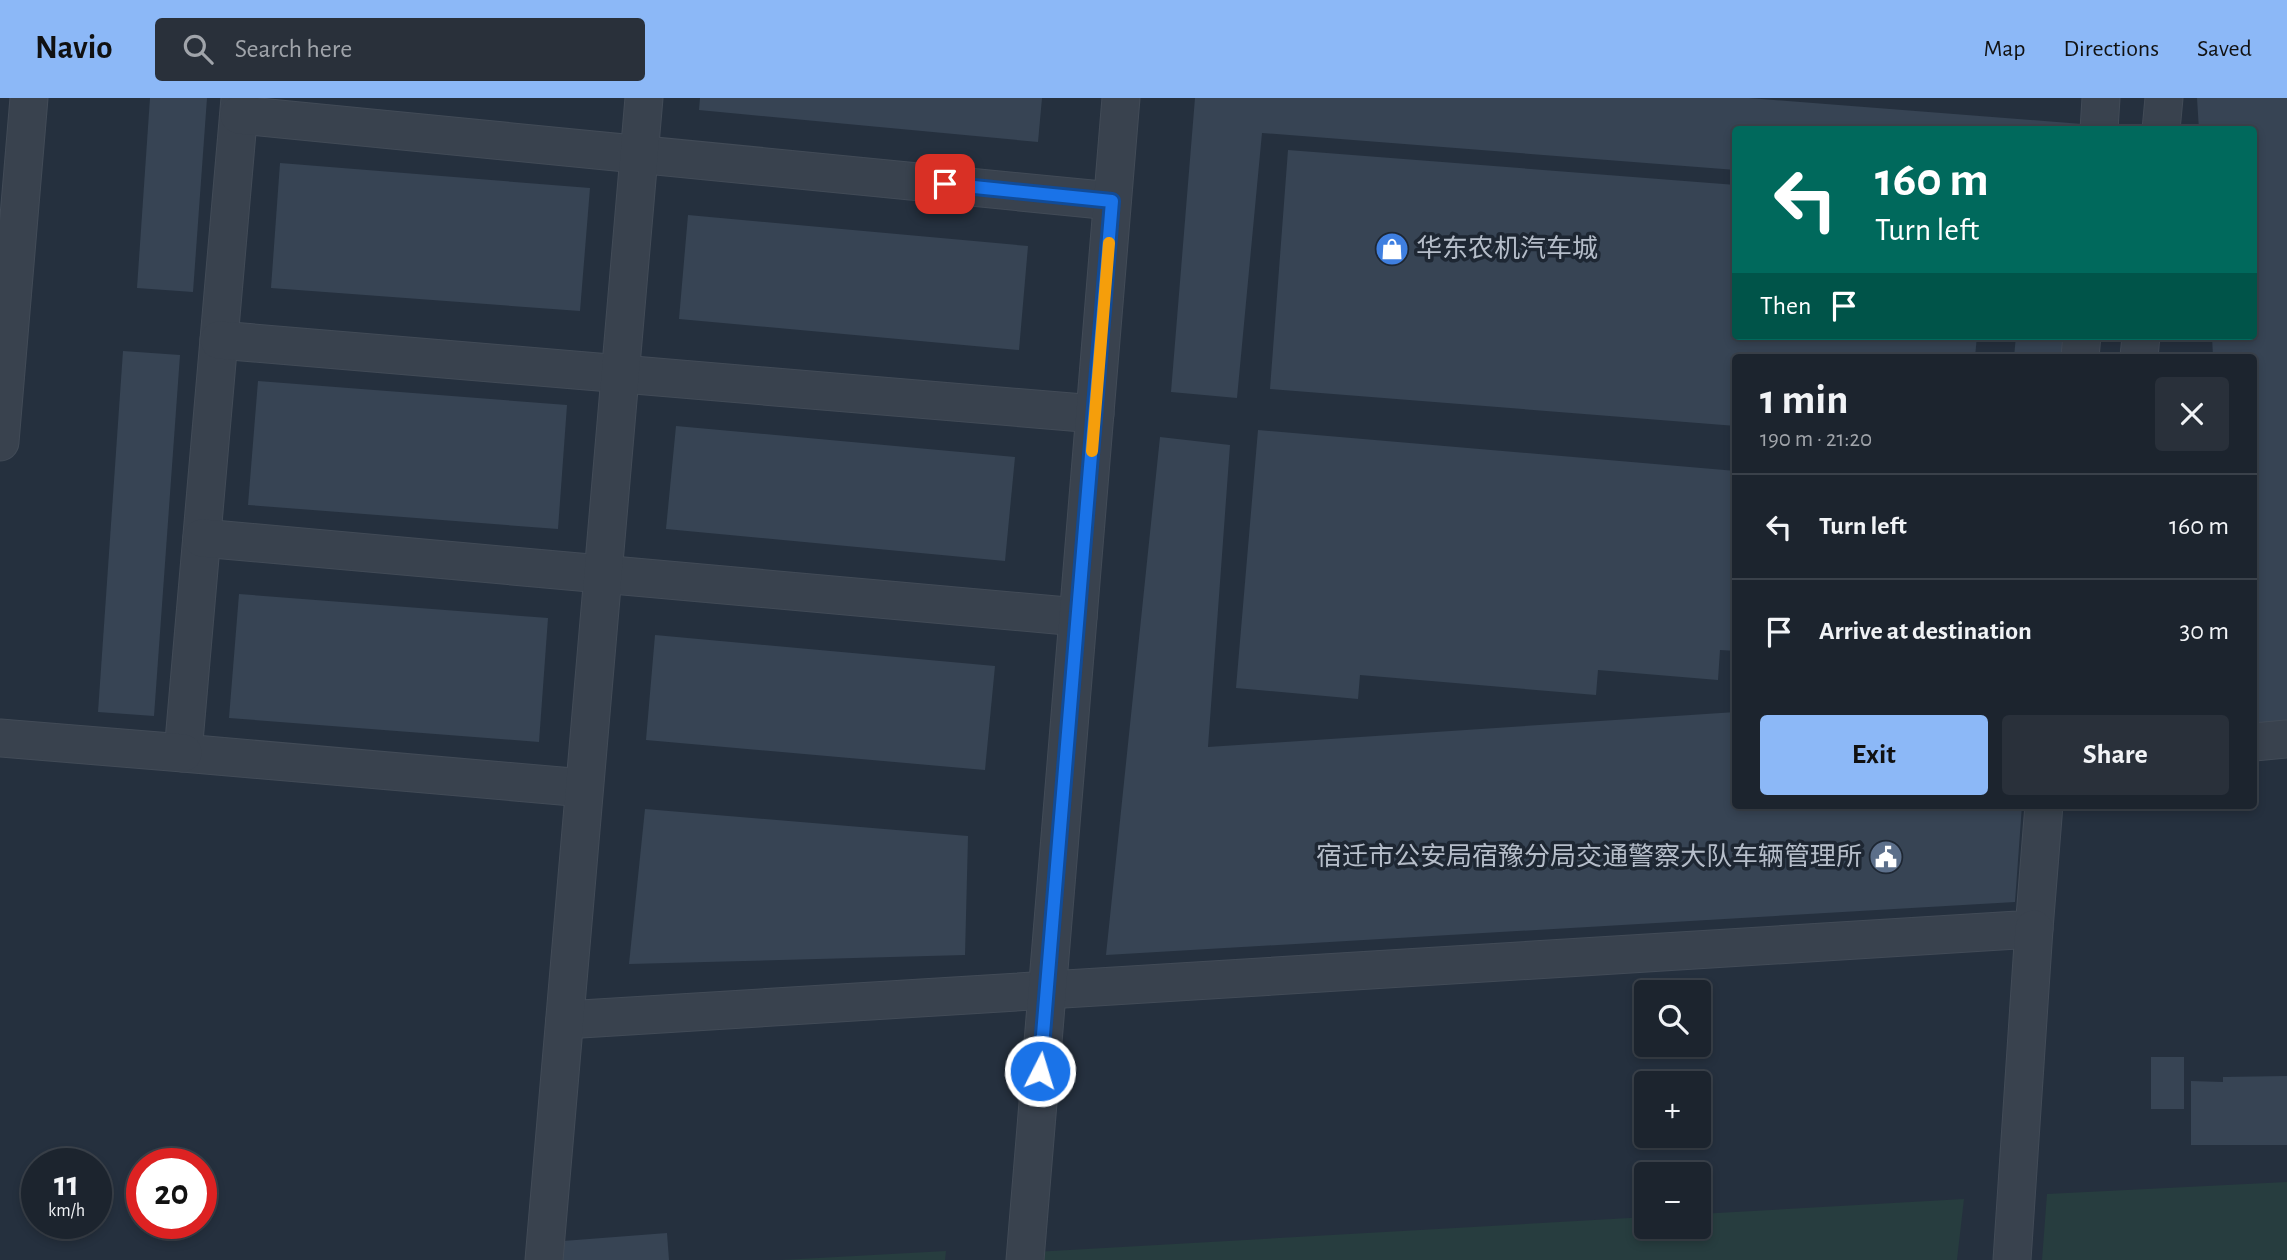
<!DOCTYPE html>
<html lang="en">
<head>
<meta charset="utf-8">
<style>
  :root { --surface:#1c242e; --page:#29303a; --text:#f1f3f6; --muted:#a0a4aa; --line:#3a414a; --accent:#8cb8f7 }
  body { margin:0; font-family:"Alegreya Sans","Noto Sans SC",sans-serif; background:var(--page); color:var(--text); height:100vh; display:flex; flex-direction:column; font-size:26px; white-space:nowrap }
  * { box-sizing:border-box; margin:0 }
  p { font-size:23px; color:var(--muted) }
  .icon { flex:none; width:38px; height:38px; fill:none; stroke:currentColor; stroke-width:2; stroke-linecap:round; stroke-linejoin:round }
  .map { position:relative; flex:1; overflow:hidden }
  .details { position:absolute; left:1732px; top:256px; width:525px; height:455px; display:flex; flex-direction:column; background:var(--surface); border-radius:7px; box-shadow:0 4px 10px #0003,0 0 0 2px var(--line) }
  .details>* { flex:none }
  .hud { position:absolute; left:1732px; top:28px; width:525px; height:214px; border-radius:7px; box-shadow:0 4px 10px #0003,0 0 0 2px var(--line); background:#00695c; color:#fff; overflow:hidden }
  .controls { position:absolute; left:1634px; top:882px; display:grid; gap:14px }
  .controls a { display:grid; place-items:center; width:77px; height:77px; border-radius:7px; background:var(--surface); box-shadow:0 4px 10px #0003,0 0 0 2px var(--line); font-size:35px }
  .speed { position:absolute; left:21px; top:1050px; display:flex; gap:14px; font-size:35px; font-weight:700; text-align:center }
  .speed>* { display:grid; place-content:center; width:91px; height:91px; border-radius:50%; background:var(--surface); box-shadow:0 4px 10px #0003,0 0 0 2px var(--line); line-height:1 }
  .speed small { font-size:18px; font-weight:400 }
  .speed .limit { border:10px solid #d22; background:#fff; color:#111 }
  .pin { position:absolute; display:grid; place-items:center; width:60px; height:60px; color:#fff; margin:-30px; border-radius:14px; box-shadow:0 4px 10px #0006 }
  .me { position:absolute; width:77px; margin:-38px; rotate:5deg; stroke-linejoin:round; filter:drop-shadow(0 0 5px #0008) }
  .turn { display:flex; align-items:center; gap:24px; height:147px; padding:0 28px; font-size:32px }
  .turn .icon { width:91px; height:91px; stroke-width:2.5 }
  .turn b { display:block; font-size:49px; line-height:60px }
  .then { display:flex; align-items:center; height:66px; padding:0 28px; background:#0003; gap:14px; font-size:26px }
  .round { display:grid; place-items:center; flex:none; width:74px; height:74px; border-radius:7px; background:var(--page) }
  .summary { display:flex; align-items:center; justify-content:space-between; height:119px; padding:0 28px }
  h1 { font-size:42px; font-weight:600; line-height:52px }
  .primary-button { display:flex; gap:14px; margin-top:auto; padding:14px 28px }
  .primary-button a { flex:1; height:80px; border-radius:7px; background:var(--accent); color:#111; font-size:28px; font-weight:600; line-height:80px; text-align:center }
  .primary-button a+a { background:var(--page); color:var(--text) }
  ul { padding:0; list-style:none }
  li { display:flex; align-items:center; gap:21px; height:105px; padding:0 28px; border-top:2px solid var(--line) }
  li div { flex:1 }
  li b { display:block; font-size:26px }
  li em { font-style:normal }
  header { display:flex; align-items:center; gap:42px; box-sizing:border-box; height:98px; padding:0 35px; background:var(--accent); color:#111 }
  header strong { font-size:33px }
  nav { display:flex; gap:38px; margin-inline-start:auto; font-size:24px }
  .search { width:490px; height:63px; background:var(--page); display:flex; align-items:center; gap:18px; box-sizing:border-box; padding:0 24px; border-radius:7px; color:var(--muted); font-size:26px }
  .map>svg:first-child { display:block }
  .green { fill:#273d3f }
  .building { fill:#374454 }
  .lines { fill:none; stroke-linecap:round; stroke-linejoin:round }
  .minor-casing { stroke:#424b57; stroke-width:39 }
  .minor { stroke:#39424e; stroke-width:37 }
  .route-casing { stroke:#114b97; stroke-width:18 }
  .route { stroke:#1a73e8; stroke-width:12 }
  .slow { stroke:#f59e0b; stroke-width:12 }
  .labels { text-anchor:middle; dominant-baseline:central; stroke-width:7; stroke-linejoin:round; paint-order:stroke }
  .poi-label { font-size:26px; fill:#b5bdc9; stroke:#1e2733; text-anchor:start }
</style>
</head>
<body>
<header>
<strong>Navio</strong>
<div class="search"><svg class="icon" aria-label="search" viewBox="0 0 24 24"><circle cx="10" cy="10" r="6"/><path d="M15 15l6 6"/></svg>Search here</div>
<nav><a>Map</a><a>Directions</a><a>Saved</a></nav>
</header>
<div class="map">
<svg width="2287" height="1162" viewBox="0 0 2287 1162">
  <rect width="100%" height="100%" fill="#25303e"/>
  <!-- green -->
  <g class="green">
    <path d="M2287 1084V1162H2042L2047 1096Z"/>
    <path d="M1964 1101 1957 1162H1034V1154L1647 1119V1129H1699V1116Z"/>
    <path d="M946 1153 945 1162H782Z"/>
  </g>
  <!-- building -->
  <g class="building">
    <path d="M150 0H207L193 194 137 190Z"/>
    <path d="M700 0H1042L1038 44 699 12Z"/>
    <path d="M1195 0H1749L2082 26V32H1736V72L1262 35 1237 300 1171 294Z"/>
    <path d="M2197 0H2287V623L2254 625V259H2213L2212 238H2254V32H2199Z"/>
    <path d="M1288 52 1736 87V238H1977L1975 259H1736V328L1270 291Z"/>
    <path d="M280 65 590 90 580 213 271 190Z"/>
    <path d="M688 117 1028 148 1019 252 679 221Z"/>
    <path d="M2016 238H2065L2064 259H2014Z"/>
    <path d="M123 253 180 257 154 618 98 614Z"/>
    <path d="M258 283 567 307 558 431 248 407Z"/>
    <path d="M676 328 1015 359 1005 463 666 431Z"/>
    <path d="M1258 332 1736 373V553L1720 552 1718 582 1598 572 1596 597 1360 577 1358 601 1236 590Z"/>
    <path d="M1160 339 1230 347 1208 649 1736 614V707H2022L2015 804 1106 857Z"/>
    <path d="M239 496 548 520 539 644 229 620Z"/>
    <path d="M655 537 995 568 985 672 646 642Z"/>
    <path d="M645 711 968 738 965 857 629 866Z"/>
    <rect x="2151" y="959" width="33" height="52"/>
    <path d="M2287 978V1047H2191V983L2223 984V979Z"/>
    <path d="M667 1135 669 1162H551L550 1144Z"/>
  </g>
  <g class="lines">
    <defs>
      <g id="minor">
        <path d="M240 0 183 655 584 690"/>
        <path d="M239 17 1112 103"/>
        <path d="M2099 32 2101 0"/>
        <path d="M2161 32 2164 0"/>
        <path d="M219 242 1095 316"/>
        <path d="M2080 259 2082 238"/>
        <path d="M2139 259 2141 238"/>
        <path d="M0 344 29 0"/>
        <path d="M202 440 1078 519"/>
        <path d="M0 640 183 655"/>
        <path d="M2254 644 2287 641"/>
        <path d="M565 922 2034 831 2044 707"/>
        <path d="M544 1162 644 0"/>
        <path d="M1025 1162 1121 0"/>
        <path d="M2012 1162 2034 831"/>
      </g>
    </defs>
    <!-- minor casing -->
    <use href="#minor" class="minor-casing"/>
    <!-- minor -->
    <use href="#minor" class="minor"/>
  </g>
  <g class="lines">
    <defs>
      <path id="route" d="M945 86 1112 103 1040 973"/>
    </defs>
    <!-- route casing -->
    <use href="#route" class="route-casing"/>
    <!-- route -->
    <use href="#route" class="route"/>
    <!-- slow -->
    <path class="slow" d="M1092 353 1109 145"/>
  </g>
  <!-- icons -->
  <defs>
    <symbol id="shop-disc" viewBox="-11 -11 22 22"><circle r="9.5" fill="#3f7fe0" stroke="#1e2733"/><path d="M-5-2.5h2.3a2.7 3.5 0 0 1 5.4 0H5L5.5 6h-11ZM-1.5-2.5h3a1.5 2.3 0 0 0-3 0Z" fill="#fff"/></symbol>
    <symbol id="civic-disc" viewBox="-11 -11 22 22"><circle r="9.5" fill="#5c6f8a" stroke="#1e2733"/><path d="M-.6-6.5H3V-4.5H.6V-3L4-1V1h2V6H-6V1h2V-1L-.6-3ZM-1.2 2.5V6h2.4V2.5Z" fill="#fff"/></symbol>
  </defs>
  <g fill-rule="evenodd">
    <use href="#shop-disc" x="1373" y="132" width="38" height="38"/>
    <use href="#civic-disc" x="1867" y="740" width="38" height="38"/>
  </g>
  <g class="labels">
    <!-- poi labels -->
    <g class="poi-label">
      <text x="1416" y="151">华东农机汽车城</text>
      <text x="1862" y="759" text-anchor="end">宿迁市公安局宿豫分局交通警察大队车辆管理所</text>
    </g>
  </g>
</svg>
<div class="controls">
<a><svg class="icon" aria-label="search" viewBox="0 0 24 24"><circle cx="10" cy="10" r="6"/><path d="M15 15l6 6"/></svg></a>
<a>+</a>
<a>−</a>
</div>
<div class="speed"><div>11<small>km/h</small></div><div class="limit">20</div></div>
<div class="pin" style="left:945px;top:86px;background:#d93025"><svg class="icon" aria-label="arrive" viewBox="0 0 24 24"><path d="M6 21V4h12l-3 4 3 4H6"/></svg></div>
<svg class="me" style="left:1040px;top:973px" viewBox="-20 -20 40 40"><circle r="17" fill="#1a73e8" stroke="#fff" stroke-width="3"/><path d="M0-11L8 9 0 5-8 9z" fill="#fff"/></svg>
<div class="hud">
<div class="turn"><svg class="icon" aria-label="left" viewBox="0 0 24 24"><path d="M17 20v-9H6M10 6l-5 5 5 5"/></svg><div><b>160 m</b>Turn left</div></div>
<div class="then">Then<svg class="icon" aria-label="arrive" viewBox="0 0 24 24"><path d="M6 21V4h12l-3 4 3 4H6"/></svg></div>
</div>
<section class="details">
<div class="summary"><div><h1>1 min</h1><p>190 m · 21:20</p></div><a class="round"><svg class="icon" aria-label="close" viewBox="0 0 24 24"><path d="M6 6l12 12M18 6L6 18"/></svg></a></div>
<ul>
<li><svg class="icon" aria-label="left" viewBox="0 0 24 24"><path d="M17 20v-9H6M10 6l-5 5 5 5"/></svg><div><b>Turn left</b></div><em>160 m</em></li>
<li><svg class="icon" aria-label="arrive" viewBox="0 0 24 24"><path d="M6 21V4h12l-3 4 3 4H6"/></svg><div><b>Arrive at destination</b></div><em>30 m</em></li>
</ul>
<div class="primary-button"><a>Exit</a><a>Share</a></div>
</section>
</div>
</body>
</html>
